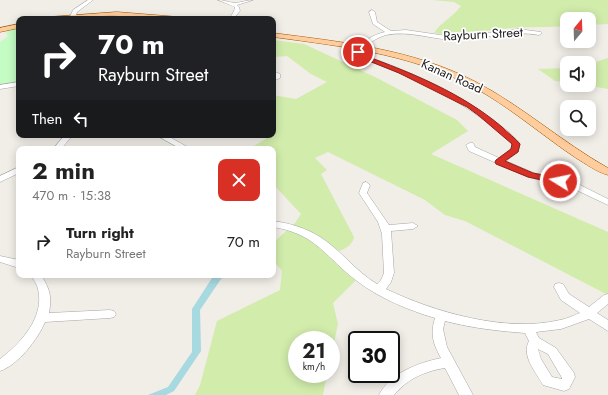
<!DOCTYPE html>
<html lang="en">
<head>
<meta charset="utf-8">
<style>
  :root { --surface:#fff; --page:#f6f6f6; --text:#222; --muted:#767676 }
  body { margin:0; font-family:Jost,sans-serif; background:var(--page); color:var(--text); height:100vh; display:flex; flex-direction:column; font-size:15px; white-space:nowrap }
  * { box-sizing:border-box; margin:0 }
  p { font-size:13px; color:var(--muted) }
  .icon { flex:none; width:22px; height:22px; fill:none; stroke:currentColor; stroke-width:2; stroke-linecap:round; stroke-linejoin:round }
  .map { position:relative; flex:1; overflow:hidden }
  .side { position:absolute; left:16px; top:146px; width:260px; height:132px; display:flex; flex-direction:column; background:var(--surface); border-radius:8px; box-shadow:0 2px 10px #0003 }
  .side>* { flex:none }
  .banner { position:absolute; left:16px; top:16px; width:260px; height:122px; border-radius:8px; box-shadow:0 2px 10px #0003; background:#202124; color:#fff; overflow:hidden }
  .needle { width:26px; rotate:19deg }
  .controls { position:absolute; left:560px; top:12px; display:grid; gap:8px }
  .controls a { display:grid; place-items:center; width:36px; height:36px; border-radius:8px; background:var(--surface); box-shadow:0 2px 10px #0003; font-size:20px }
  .speed { position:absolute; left:288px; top:331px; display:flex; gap:8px; font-size:20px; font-weight:700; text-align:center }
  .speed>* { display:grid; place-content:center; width:52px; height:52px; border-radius:50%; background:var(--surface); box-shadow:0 2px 10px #0003; line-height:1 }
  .speed small { font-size:10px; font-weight:400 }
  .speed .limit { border:2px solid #111; border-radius:6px; background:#fff; color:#111 }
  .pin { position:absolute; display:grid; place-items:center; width:34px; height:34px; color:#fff; margin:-17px; border:2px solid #fff; border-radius:50%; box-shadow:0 1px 4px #0007 }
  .me { position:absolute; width:44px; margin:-22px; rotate:280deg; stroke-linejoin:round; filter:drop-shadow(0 0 3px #0008) }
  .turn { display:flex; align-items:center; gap:14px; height:84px; padding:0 16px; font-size:18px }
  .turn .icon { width:52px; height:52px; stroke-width:2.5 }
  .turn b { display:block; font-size:28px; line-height:34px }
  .then { display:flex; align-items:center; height:38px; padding:0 16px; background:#0003; gap:8px; font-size:15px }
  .round { display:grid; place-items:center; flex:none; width:42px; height:42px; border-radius:8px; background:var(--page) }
  .headline { display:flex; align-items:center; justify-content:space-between; height:68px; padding:0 16px }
  h1 { font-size:24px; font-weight:700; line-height:30px }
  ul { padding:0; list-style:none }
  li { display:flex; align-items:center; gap:12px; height:56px; padding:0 16px }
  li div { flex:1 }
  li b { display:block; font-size:15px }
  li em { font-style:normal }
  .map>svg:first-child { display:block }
  .grass { fill:#d2ecac }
  .park { fill:#c4fcc3 }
  .water { fill:#a6d9e0 }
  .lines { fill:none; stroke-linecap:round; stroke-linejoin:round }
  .minor-casing { stroke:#a7a7a7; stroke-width:1 }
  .major-casing { stroke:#9d5a00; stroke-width:1 }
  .minor { fill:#fff; fill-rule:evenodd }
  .major { fill:#ffcc9e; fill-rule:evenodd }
  .route { fill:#d93025; stroke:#8d1f18 }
  .labels { text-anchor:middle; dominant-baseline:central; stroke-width:3.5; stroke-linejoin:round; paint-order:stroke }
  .far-street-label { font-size:13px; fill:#202020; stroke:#fff }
</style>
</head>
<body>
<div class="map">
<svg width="608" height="395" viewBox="0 0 608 395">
  <rect width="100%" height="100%" fill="#f1ede7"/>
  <!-- grass -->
  <g class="grass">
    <path d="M433 0H608V24L589 25V19H567V26C545 28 523 26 502 29 479 31 457 37 434 33 440 23 453 17 461 6L454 2Z"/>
    <path d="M273 40 304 44 377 78 457 120 468 131 431 154 608 232V295L465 221 445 215 425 200 328 152 315 158 327 170 321 174 354 237C352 249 337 251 328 256L356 280 333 303 338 324 331 357V340H297V374H327L323 395H195L200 385 217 321 280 290 282 271 273 260V243L295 223 301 214 273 184V149H249L267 138 256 135H273V95L296 99 327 82 311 74 287 56 273 57Z"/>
    <path d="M608 58V89L584 85H589V64Z"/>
    <path d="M567 68V82L555 81 538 69Z"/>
  </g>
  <!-- park -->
  <path class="park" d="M19 27V82L0 85V42L8 36 5 30Z"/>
  <!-- water -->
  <path class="water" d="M214 275H227L221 279 200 310 201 351 174 391 166 395H148L168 387 192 352V309Z"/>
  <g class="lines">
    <defs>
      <g id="minor">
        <path d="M88 0H93L77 12 75 19H69L73 10Z"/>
        <path d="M218 0C223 0 228 2 234 3 240 3 247 0 253 0L237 5 239 7 240 11 234 18 231 16 234 11 235 7Z"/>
        <path d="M372 10 375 12 377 22 391 31 406 30 447 36H466L518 29 541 32 542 33 539 35C511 30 485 39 456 40 433 40 410 30 386 35 376 38 367 44 361 52L363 55C409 71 453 90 492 119 502 127 513 134 520 144L518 152 506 161 534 173 578 184 608 199V205L572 188 528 177 469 151 466 145 470 143H473L475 147 499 158 511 149 512 144C505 135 496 129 487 122 448 93 404 74 359 57L355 52C363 41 372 35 385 32L373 24 369 12Z"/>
        <path d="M273 71 280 74V78L273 81V77L275 76 273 75Z"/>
        <path d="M19 82V86L0 89V85Z"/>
        <path d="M65 135H73L61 149H53Z"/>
        <path d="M156 135H166L191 149H181Z"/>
        <path d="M19 167V173L0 182V176Z"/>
        <path d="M366 182 370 185 367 193 389 225 413 223 418 226 413 229 391 231 394 273 391 282 386 289C434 312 506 333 560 320 567 319 574 315 580 313L561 300 554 287 555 284 559 283 563 284 569 294 589 307 604 295 608 294V304L597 313 608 320V331L589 319 561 329 536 332 539 338 556 348 574 373 575 377 569 389 564 391 543 385C536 372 521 356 529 341L525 333C498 331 472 328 445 321L443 329 447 347 473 395H459L445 368C425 371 407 379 394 395H379C390 373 418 363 441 358 433 344 430 334 435 318 408 310 379 298 357 281 325 257 317 234 273 227V221C289 223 306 228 320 237 341 250 355 271 377 284L381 280 384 273 382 234 378 222 359 193 363 183ZM538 349 548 354 562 378V379L552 377 541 359Z"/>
        <path d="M0 256 19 260V268L0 262Z"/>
        <path d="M31 275H41C50 289 52 297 49 313L110 310 114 311 116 314 114 317 110 318 45 322C38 339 18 365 0 371V359C21 343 45 317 38 289 37 284 33 279 31 275Z"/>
      </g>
      <g id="major">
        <path d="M117 12 179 17 182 19C161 19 139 16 118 16 94 15 70 19 47 19L50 17Z"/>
        <path d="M19 24V28L0 32V28Z"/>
        <path d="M273 33C342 42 413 49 476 82 522 106 562 142 608 168V175C597 172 586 164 576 158 546 138 518 114 487 95 422 55 347 47 273 37Z"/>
      </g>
    </defs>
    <!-- minor casing -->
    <use href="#minor" class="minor-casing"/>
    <!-- major casing -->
    <use href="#major" class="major-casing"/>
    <!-- minor -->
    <use href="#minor" class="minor"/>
    <!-- major -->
    <use href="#major" class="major"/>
  </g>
  <!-- route -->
  <path class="route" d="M356 50H361L363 55C412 73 462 93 502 127 508 133 515 138 520 144L518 152 505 161 533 173 563 179 564 181 560 184 528 177 496 164 495 162 496 160 511 149 512 144 478 115 467 107 399 73 359 57 355 52Z"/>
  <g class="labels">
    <!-- far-street labels -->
    <g class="far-street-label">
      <text transform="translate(483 34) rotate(-3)">Rayburn Street</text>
      <text transform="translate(452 76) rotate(24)">Kanan Road</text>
    </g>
  </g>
</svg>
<div class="controls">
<a><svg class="needle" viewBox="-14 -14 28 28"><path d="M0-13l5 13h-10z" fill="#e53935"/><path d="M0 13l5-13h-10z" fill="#767676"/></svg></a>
<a><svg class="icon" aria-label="sound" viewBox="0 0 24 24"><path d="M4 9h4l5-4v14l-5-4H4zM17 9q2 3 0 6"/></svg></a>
<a><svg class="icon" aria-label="search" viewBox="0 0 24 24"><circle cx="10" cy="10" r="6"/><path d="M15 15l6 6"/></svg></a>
</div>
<div class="speed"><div>21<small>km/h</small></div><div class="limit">30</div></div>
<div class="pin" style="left:358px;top:52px;background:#d93025"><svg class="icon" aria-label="arrive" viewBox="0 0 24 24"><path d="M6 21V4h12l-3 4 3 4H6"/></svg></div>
<svg class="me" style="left:560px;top:181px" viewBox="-20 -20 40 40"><circle r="17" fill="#d93025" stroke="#fff" stroke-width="3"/><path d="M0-11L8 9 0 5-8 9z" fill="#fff"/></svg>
<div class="banner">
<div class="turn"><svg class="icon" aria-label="right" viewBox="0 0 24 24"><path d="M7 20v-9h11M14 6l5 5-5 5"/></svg><div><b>70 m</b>Rayburn Street</div></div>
<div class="then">Then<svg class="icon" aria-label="left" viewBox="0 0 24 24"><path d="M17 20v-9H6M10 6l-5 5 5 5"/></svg></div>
</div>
<section class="side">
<div class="headline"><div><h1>2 min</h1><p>470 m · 15:38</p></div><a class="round" style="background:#d93025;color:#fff"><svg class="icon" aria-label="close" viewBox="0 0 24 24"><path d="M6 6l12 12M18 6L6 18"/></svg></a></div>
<ul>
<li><svg class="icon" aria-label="right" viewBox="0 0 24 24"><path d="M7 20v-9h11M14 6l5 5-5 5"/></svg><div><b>Turn right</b><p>Rayburn Street</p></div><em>70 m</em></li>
</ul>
</section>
</div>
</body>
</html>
